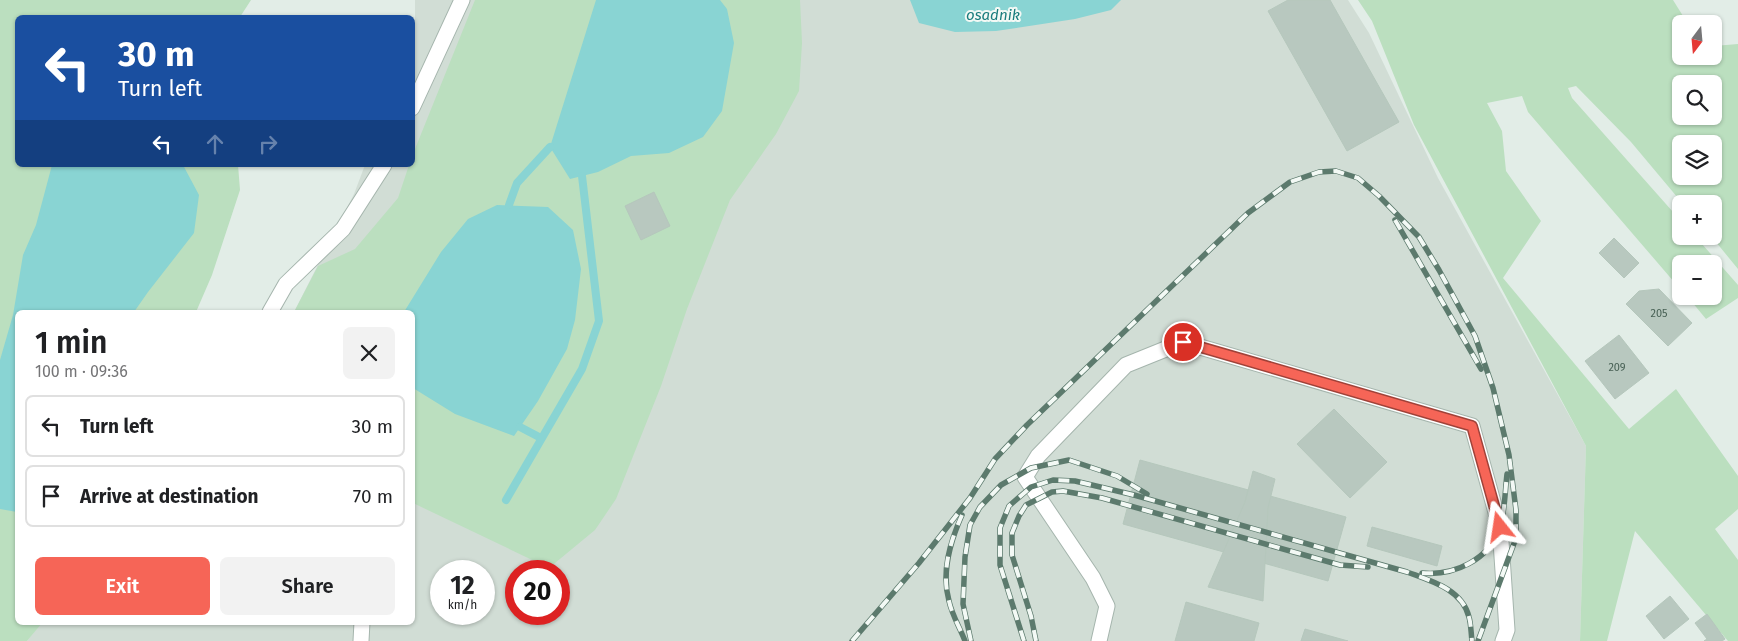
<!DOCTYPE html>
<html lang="en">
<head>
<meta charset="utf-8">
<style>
  :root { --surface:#fff; --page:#f2f2f2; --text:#202124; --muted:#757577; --line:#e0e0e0; --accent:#f66557 }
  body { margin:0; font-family:"Fira Sans",sans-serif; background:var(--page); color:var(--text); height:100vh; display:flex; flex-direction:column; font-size:19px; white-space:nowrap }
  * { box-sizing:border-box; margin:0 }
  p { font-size:16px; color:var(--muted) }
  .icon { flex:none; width:28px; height:28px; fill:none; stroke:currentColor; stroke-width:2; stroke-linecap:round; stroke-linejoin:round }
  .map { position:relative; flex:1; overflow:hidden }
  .drawer { position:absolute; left:15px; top:310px; width:400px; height:315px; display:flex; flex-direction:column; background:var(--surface); border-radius:8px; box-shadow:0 1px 4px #0004 }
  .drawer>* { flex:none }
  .top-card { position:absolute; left:15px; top:15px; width:400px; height:152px; border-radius:8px; box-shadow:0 1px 4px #0004; background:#1a4fa0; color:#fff; overflow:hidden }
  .needle { width:32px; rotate:196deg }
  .tools { position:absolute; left:1672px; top:15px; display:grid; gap:10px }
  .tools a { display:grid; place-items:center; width:50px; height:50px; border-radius:8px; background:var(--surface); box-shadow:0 1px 4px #0004; font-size:25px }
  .speed { position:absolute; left:430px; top:560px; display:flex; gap:10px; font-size:25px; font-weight:700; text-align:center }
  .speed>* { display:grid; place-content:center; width:65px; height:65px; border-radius:50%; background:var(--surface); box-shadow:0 1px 4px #0004; line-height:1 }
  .speed small { font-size:12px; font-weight:400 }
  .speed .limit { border:8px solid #d22; background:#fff; color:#111 }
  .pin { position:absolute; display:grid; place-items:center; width:42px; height:42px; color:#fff; margin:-21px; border:2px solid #fff; border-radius:50%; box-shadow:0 1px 5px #0007 }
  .me { position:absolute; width:55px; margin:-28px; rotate:345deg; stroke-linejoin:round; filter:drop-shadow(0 0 4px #0008) }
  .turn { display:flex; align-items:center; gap:18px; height:105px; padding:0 20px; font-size:22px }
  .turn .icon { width:65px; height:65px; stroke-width:2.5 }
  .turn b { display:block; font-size:35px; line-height:42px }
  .lanes { display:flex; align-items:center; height:48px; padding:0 20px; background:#0003; justify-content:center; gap:25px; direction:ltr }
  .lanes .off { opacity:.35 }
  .round { display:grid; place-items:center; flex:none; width:52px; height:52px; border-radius:8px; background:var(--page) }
  .overview { display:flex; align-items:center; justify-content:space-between; height:85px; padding:0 20px }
  h1 { font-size:30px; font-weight:600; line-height:38px }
  .cta { display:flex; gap:10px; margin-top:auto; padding:10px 20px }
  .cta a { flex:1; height:58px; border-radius:8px; background:var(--accent); color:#fff; font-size:20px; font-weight:600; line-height:58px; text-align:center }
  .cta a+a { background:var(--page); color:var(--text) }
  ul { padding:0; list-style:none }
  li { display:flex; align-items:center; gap:15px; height:62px; margin:0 10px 8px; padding:0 10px; border:2px solid var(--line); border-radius:8px }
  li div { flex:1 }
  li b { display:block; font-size:19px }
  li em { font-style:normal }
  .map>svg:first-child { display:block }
  .built { fill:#d1ddd5; fill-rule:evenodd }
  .green { fill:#bbdfbf; fill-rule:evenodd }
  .water { fill:#89d4d3 }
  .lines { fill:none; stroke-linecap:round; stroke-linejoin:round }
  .stream { stroke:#89d4d3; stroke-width:8 }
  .building { fill:#b8c8bf; stroke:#b5c7bc }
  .minor-casing { stroke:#a5b5ad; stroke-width:17 }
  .minor { stroke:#fff; stroke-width:15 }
  .rail-casing { stroke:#5c7a6d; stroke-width:5.5 }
  .rail { stroke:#f3f9f5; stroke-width:4; stroke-dasharray:11; stroke-linecap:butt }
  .route-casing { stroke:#a04239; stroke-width:12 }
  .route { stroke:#f66557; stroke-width:9 }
  .labels { text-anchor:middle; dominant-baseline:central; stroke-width:4; stroke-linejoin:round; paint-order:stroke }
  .number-label { font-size:11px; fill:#486155 }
  .water-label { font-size:15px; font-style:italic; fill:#197c7d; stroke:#f3f9f5 }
</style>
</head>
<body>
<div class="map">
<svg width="1738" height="641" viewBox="0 0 1738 641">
  <rect width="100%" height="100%" fill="#e2ede7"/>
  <!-- built -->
  <path class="built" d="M415 0H1348L1369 33 1438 178 1586 446 1580 641H27L42 622H412V312H294L354 194 365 165H412V43L415 38ZM441 571H484V614H441ZM516 571H559V614H516Z"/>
  <!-- green -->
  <g class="green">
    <path d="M0 0H251L240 17 18 18V165H238L240 190 212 275 196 312H18V622L42 623 27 641H0Z"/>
    <path d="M475 0H800L802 43 799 91 776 134 730 200 687 309 661 386 616 499 595 530 549 568 413 503 412 312H294L318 266 355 249 398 198 409 165H412L413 154Z"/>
    <path d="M1358 0H1673L1688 24H1681V56H1714V46L1738 44V269L1711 236H1714V204H1683L1631 142 1576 86 1568 88 1572 98 1681 221V236H1695L1738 285V298L1706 319 1687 296H1714V264H1681V290L1528 112 1522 96 1487 103 1502 131 1506 171 1541 221 1503 278 1629 429 1676 389 1738 476V509L1715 529 1738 560V641H1728L1635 531 1607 641H1580L1586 446 1414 125 1372 21ZM1681 84H1714V116H1681ZM1681 144H1714V176H1681Z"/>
  </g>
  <!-- water -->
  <g class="water">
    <path d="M596 0H720L727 9 734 43 722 111 703 137 669 153 631 156 598 172 570 179 550 147Z"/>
    <path d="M910 0H1121L1111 10 1075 19 996 31 955 32 919 23Z"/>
    <path d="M52 165H183L199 195 194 233 148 292 134 312H18L17 512 0 509V360L13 315 23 255 36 225Z"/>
    <path d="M497 205 548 207 573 230 581 269 575 320 567 349 538 401 514 436 455 414 413 388 412 312H404L441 252 468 219Z"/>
  </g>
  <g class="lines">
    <!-- stream -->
    <g class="stream">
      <path d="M509 205 517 183 550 147"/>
      <path d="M520 427 541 438"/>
      <path d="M506 500 582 369 599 321 582 176"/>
    </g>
  </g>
  <!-- building -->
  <g class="building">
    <path d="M1288 0H1330L1399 122 1347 151 1268 11Z"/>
    <path d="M654 192 670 226 641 240 625 206Z"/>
    <path d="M1614 238 1639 263 1624 278 1599 253Z"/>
    <path d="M1659 289 1692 323 1668 346 1626 304 1639 291Z"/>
    <path d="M1619 335 1649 373 1615 399 1585 361Z"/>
    <path d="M1334 409 1387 462 1350 498 1297 444Z"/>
    <path d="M1140 460 1346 517 1328 581 1123 524Z"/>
    <path d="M1253 471 1275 479 1268 508 1263 601 1208 587 1245 502Z"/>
    <path d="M1372 527 1442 546 1437 566 1367 546Z"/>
    <path d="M1670 596 1689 619 1664 639 1646 616Z"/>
    <path d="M1186 602 1259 623 1254 641H1175Z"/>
    <path d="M1707 614 1725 639 1722 641H1704L1707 639 1695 623Z"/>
    <path d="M1305 629 1348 641H1301Z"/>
  </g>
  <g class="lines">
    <defs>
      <g id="minor">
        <path d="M412 108 462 0"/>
        <path d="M270 312 286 284 343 229 384 165"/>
        <path d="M361 641 362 622"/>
        <path d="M1099 641 1107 606 1093 578 1025 477 1038 456 1126 365 1183 342 1472 426 1500 527 1507 630 1503 641"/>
      </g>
    </defs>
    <!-- minor casing -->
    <use href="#minor" class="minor-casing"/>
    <!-- minor -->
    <use href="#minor" class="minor"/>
    <defs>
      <g id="rail">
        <path d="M1395 220 1481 369"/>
        <path d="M962 515C950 542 941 572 949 601 952 615 960 628 965 641"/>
        <path d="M1422 573C1454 576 1489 560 1500 528 1505 511 1505 491 1507 474"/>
        <path d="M852 641 919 563 970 498 995 459 1027 425 1248 213 1290 182 1319 172 1336 171 1358 178 1379 196 1419 237 1439 270 1475 336 1493 388 1509 455 1516 510V538L1478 641"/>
        <path d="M971 641 963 604 965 557 970 525 980 507 1001 485 1031 468 1069 460 1117 476 1147 494"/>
        <path d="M1024 641 1000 565V528L1009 506 1031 487 1053 480 1075 481 1134 495 1407 572C1431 581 1462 589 1469 617 1471 624 1471 633 1472 641"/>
        <path d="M1036 641 1031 616 1012 555V533L1019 516 1026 505 1052 492 1063 491 1102 498 1340 565 1368 567"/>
      </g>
    </defs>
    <!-- rail casing -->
    <use href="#rail" class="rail-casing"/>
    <!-- rail -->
    <use href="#rail" class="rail"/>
  </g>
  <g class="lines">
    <defs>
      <path id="route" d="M1183 342 1472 426 1500 527"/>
    </defs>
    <!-- route casing -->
    <use href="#route" class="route-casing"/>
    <!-- route -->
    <use href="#route" class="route"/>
  </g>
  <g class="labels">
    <!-- number labels -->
    <g class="number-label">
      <text x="1659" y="313">205</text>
      <text x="1617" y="367">209</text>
    </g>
    <!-- water labels -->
    <g class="water-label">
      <text x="993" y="15">osadnik</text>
    </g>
  </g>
</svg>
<div class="tools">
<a><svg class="needle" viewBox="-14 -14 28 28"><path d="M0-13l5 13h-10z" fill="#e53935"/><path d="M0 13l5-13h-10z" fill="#757577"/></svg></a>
<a><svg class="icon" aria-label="search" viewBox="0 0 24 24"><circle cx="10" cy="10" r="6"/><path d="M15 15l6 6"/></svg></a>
<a><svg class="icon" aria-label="layers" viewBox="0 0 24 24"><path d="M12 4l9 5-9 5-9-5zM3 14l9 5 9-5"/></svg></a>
<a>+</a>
<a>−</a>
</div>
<div class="speed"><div>12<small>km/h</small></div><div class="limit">20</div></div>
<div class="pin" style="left:1183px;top:342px;background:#d93025"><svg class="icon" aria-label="arrive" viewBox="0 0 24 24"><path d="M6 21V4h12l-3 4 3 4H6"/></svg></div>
<svg class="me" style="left:1500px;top:527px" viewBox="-20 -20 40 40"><path d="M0-17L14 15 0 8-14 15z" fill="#f66557" stroke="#fff" stroke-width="4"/></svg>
<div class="top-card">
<div class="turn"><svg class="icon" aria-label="left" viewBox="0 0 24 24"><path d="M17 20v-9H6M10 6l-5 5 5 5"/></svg><div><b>30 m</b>Turn left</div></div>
<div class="lanes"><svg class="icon" aria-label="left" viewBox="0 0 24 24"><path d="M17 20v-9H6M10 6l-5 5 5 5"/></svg><svg class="icon off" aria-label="ahead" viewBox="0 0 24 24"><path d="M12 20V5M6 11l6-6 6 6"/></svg><svg class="icon off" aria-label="right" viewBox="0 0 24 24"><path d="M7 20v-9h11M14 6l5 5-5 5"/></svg></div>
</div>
<section class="drawer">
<div class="overview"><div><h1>1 min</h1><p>100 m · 09:36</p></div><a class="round"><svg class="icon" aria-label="close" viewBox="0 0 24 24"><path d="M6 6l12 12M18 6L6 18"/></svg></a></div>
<ul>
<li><svg class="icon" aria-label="left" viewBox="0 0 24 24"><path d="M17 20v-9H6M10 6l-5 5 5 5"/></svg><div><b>Turn left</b></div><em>30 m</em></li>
<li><svg class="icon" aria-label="arrive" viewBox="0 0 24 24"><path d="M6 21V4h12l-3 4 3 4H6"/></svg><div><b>Arrive at destination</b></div><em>70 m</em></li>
</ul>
<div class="cta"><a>Exit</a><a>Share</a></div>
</section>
</div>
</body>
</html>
